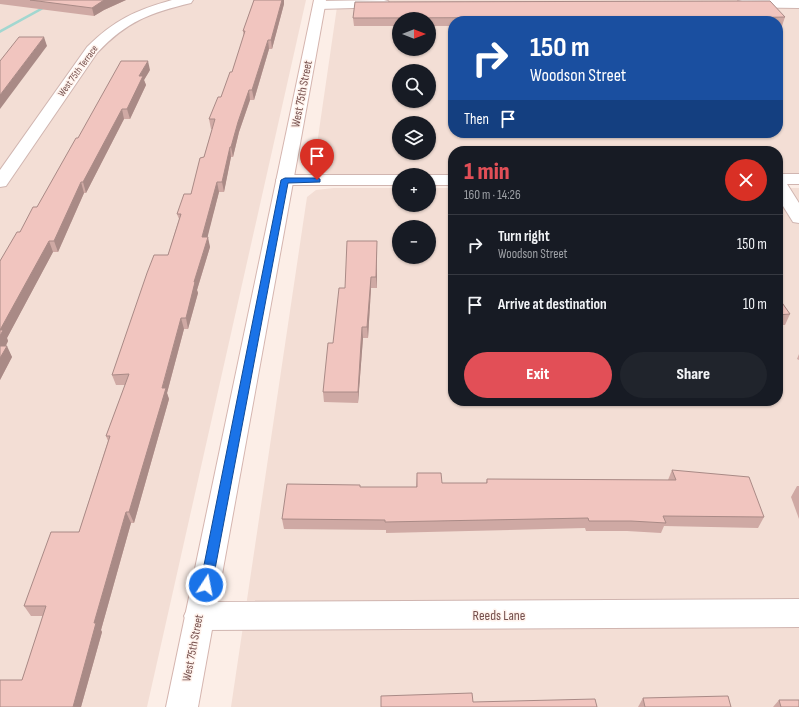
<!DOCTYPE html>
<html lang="en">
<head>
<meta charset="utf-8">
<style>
  :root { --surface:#171b24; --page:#20242c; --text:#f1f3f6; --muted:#9ea1a6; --line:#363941; --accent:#e24f57 }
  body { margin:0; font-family:"Sofia Sans Condensed",sans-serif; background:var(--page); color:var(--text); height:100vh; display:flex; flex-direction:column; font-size:15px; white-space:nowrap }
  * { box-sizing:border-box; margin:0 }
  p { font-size:13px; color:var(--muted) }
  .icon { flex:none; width:22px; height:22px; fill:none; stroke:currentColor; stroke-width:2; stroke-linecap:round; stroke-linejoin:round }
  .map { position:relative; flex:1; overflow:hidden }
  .details { position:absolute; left:448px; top:146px; width:335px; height:260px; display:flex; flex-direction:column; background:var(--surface); border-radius:16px; box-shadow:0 1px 3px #0004 }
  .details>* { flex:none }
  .hud { position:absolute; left:448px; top:16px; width:335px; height:122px; border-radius:16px; box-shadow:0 1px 3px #0004; background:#1a4fa0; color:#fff; overflow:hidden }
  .needle { width:26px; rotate:90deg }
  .fabs { position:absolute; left:392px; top:12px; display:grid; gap:8px }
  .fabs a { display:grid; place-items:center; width:44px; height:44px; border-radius:50%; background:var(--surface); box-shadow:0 1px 3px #0004; font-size:20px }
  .pin { position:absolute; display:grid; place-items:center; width:34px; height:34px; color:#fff; margin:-41px -17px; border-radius:50% 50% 50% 0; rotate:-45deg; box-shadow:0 0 4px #0007 }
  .pin .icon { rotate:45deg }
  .me { position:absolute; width:44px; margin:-22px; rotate:11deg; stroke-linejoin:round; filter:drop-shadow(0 0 3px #0008) }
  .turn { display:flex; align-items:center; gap:14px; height:84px; padding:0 16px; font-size:18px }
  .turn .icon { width:52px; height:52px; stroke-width:2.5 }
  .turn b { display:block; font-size:28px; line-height:34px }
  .then { display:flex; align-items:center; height:38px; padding:0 16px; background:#0003; gap:8px; font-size:15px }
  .round { display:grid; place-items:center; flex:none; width:42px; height:42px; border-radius:21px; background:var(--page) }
  .summary { display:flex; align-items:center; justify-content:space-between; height:68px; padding:0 16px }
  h1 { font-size:24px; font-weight:800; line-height:30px; color:var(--accent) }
  .primary-button { display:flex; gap:8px; margin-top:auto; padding:8px 16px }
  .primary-button a { flex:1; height:46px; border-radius:24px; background:var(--accent); color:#fff; font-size:16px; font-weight:800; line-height:46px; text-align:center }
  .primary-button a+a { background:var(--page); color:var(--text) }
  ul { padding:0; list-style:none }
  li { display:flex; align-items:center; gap:12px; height:60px; padding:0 16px; border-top:1px solid var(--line) }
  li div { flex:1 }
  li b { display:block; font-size:15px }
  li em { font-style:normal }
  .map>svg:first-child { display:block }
  .residential { fill:#f3ded5; fill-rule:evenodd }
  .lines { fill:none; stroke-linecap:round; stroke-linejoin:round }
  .stream { fill:#a2d7d0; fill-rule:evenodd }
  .minor-casing { stroke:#d0b5b0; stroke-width:2 }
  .secondary-casing { stroke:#d5b5af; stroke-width:2 }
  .minor { fill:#fff; fill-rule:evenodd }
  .secondary { fill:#fff; fill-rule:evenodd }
  .wall { fill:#cfa9a4 }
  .shaded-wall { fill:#a98a86 }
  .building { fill:#f1c5bf; stroke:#a98a86 }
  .route { fill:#1a73e8; stroke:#114b97 }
  .labels { text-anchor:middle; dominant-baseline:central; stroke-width:3; stroke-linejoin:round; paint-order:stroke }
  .far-street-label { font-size:10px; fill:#754f4c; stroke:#fff3ed }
  .street-label { font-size:12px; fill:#754f4c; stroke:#fff3ed }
  .near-street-label { font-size:14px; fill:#754f4c; stroke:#fff3ed }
</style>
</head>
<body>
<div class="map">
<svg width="799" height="707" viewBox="0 0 799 707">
  <rect width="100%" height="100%" fill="#fceee7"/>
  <!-- residential -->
  <g class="residential">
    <path d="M0 0H306L147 707H0Z"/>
    <path d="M338 0H799V173H778V151H453V174H328L318 169 315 158ZM399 19H429V49H399ZM453 21H778V133H453ZM399 71H429V101H399ZM399 123H429V153H399Z"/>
    <path d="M334 188H399V205H429V188H453V401H778V188H799V707H231L307 197 316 190ZM399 227H429V257H399Z"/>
  </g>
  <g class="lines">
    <!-- stream -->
    <path class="stream" d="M55 0H60L0 33V30Z"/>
    <defs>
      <g id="minor">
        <path d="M172 0H193L191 3C150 13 127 21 97 53L6 186 0 187V170L87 47C114 20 136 10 172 0Z"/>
        <path d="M384 0 388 1 390 4 388 7 319 9 315 8 313 5 315 2 319 1Z"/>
        <path d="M742 0H799V8L738 7 736 4 738 1Z"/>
        <path d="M778 174H799V184H787L799 203V223L793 222 778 198Z"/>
        <path d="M285 175H399V185H285L279 184 276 180 279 176Z"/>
        <rect x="429" y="175" width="24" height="10"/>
        <path d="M799 599V627L199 630 189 626 184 616 189 606 199 602Z"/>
      </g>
      <path id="secondary" d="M314 0H326L198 707H166Z"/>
    </defs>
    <!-- minor casing -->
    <use href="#minor" class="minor-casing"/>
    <!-- secondary casing -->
    <use href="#secondary" class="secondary-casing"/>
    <!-- minor -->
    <use href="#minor" class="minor"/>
    <!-- secondary -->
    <use href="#secondary" class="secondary"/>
  </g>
  <!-- wall -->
  <g class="wall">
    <path d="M0 0H126L104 10 94 16 0 4Z"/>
    <path d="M254 0H284V4L272 49H269L254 100H250L239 132 233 157H231L224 192H219L207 237 210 247 197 290 198 293 188 329H184L167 393 169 399 134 523H131L101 630 102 632 81 707H0L22 680 43 616H31L24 606 79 532 108 441 106 436 125 385H116L112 375 168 255 179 219 177 214 191 194 204 157 212 129H211L209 119 221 97 232 72 244 37 243 31Z"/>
    <path d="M785 17 782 26H778V21H453V26H429V19H399V26H354L353 18Z"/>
    <path d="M150 70 144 80 146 85 130 119H124L86 193H84L58 252H53L7 338 8 341 6 346 12 357 0 380V261L37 207 78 138Z"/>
    <path d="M377 251V288H371L368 338H363L358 403 324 402 323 392 333 343Z"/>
    <path d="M778 297 790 314 785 325H778Z"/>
    <path d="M799 354V360L797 359Z"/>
    <path d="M672 470 764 517 758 528 664 526 661 533 627 531H586L585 528 386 533V530L284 529 282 519 360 487H416L417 473 442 483H486L487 479 668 480Z"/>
    <path d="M797 486H799V519L791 497Z"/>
    <path d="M643 698 731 707H638Z"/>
    <path d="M779 700 799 707H773Z"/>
  </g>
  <!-- shaded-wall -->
  <g class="shaded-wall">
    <path d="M104 0H126L104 10 94 16 92 8Z"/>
    <path d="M282 0H284V4L272 49 271 40Z"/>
    <path d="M44 37 47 46 0 109V95Z"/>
    <path d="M268 40 269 49 254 100 252 90Z"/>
    <path d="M148 61 150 70 144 80 146 85 130 119 127 109 139 76Z"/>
    <path d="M249 90 250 100 239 132 233 157 231 147 238 122Z"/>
    <path d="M122 109 124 119 86 193 83 182Z"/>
    <path d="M230 147 231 157 224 192 222 182Z"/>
    <path d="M81 182 84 193 58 252 54 241Z"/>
    <path d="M217 182 219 192 205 247 202 237Z"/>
    <path d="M208 237 210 247 197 290 198 293 188 329 186 318 194 282Z"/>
    <path d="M49 241 53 252 7 338 8 341 0 357V330Z"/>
    <path d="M377 241V288L376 277Z"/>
    <path d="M371 277V288L368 338 367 327Z"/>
    <path d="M181 318 184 329 167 393 169 399 134 523 129 512Z"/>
    <path d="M362 327 363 338 358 403V392Z"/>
    <path d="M7 346 12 357 0 380V358Z"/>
    <path d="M126 512 131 523 101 630 102 632 81 707H73L94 623Z"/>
  </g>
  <!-- building -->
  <g class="building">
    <path d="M30 0H104L92 8Z"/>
    <path d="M254 0H282L271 40H268L252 90H249L238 122 231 147H230L222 182H217L202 237H208L194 282H195L186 318H181L162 388H166L129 512H126L94 623H96L73 707H0V680H22L46 606H24L51 532H79L110 436H106L129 374 112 375 147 273 154 255H168L181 214H177L184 194H191L200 158 204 157 215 119H209L218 97H221L230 72H232L245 31H243Z"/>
    <path d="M770 1 785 17 694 19 693 17 353 18 355 2Z"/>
    <path d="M19 37H44L0 95V61Z"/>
    <path d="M121 61H148L139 76H143L127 109H122L83 182H81L54 241H49L0 330H3L0 336V261L17 232H20L33 207H37L76 138H78Z"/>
    <path d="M347 241H377L376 277H371L367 327H362L358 392H323L328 343H333L339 288H345Z"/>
    <path d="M778 297 790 314 778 315Z"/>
    <path d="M0 346H7L0 358Z"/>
    <path d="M672 470 749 477 764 517 663 516 666 523 631 521H589L588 518 385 522V520L282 519 287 484 360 485V487H417V473H441L442 483H487V479L676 480Z"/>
    <path d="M472 693 473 702 595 699 597 707H381V696Z"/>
    <path d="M728 696 731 707H645L643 698Z"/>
    <path d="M779 700H799V707H781Z"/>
  </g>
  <!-- route -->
  <path class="route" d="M317 178 320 179V182L288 183 212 585 210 589 206 590 201 589 200 585 281 180 285 178Z"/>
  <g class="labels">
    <!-- far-street labels -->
    <g class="far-street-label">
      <text transform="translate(78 71) rotate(-54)">West 75th Terrace</text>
    </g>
    <!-- street labels -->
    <g class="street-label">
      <text transform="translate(302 94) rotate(-79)">West 75th Street</text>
      <text transform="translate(193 648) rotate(-79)">West 75th Street</text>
    </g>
    <!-- near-street labels -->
    <g class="near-street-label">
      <text x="499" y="615">Reeds Lane</text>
    </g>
  </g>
</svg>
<div class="fabs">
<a><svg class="needle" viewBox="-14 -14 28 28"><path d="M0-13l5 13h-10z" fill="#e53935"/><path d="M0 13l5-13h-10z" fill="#9ea1a6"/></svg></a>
<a><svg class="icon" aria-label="search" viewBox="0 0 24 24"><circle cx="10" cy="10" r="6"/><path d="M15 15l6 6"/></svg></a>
<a><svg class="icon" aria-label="layers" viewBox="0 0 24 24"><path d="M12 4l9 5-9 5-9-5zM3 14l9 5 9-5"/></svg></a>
<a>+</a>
<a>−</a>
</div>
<div class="pin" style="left:317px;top:180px;background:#d93025"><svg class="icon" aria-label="arrive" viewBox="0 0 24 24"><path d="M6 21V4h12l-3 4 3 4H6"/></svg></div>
<svg class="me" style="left:206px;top:585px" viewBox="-20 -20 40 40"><circle r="17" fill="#1a73e8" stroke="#fff" stroke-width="3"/><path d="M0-11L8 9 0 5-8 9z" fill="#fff"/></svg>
<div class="hud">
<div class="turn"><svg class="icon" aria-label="right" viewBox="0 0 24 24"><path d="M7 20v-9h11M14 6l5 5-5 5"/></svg><div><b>150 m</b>Woodson Street</div></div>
<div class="then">Then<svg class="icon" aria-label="arrive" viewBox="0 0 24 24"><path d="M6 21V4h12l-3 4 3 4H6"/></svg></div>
</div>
<section class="details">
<div class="summary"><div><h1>1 min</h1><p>160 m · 14:26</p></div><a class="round" style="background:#d93025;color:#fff"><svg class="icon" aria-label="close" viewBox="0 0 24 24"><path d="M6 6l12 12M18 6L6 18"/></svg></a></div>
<ul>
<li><svg class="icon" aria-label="right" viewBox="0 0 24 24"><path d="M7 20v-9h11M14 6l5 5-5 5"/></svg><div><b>Turn right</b><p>Woodson Street</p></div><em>150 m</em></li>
<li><svg class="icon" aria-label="arrive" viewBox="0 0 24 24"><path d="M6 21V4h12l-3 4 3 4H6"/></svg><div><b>Arrive at destination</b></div><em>10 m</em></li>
</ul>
<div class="primary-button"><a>Exit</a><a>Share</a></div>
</section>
</div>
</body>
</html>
